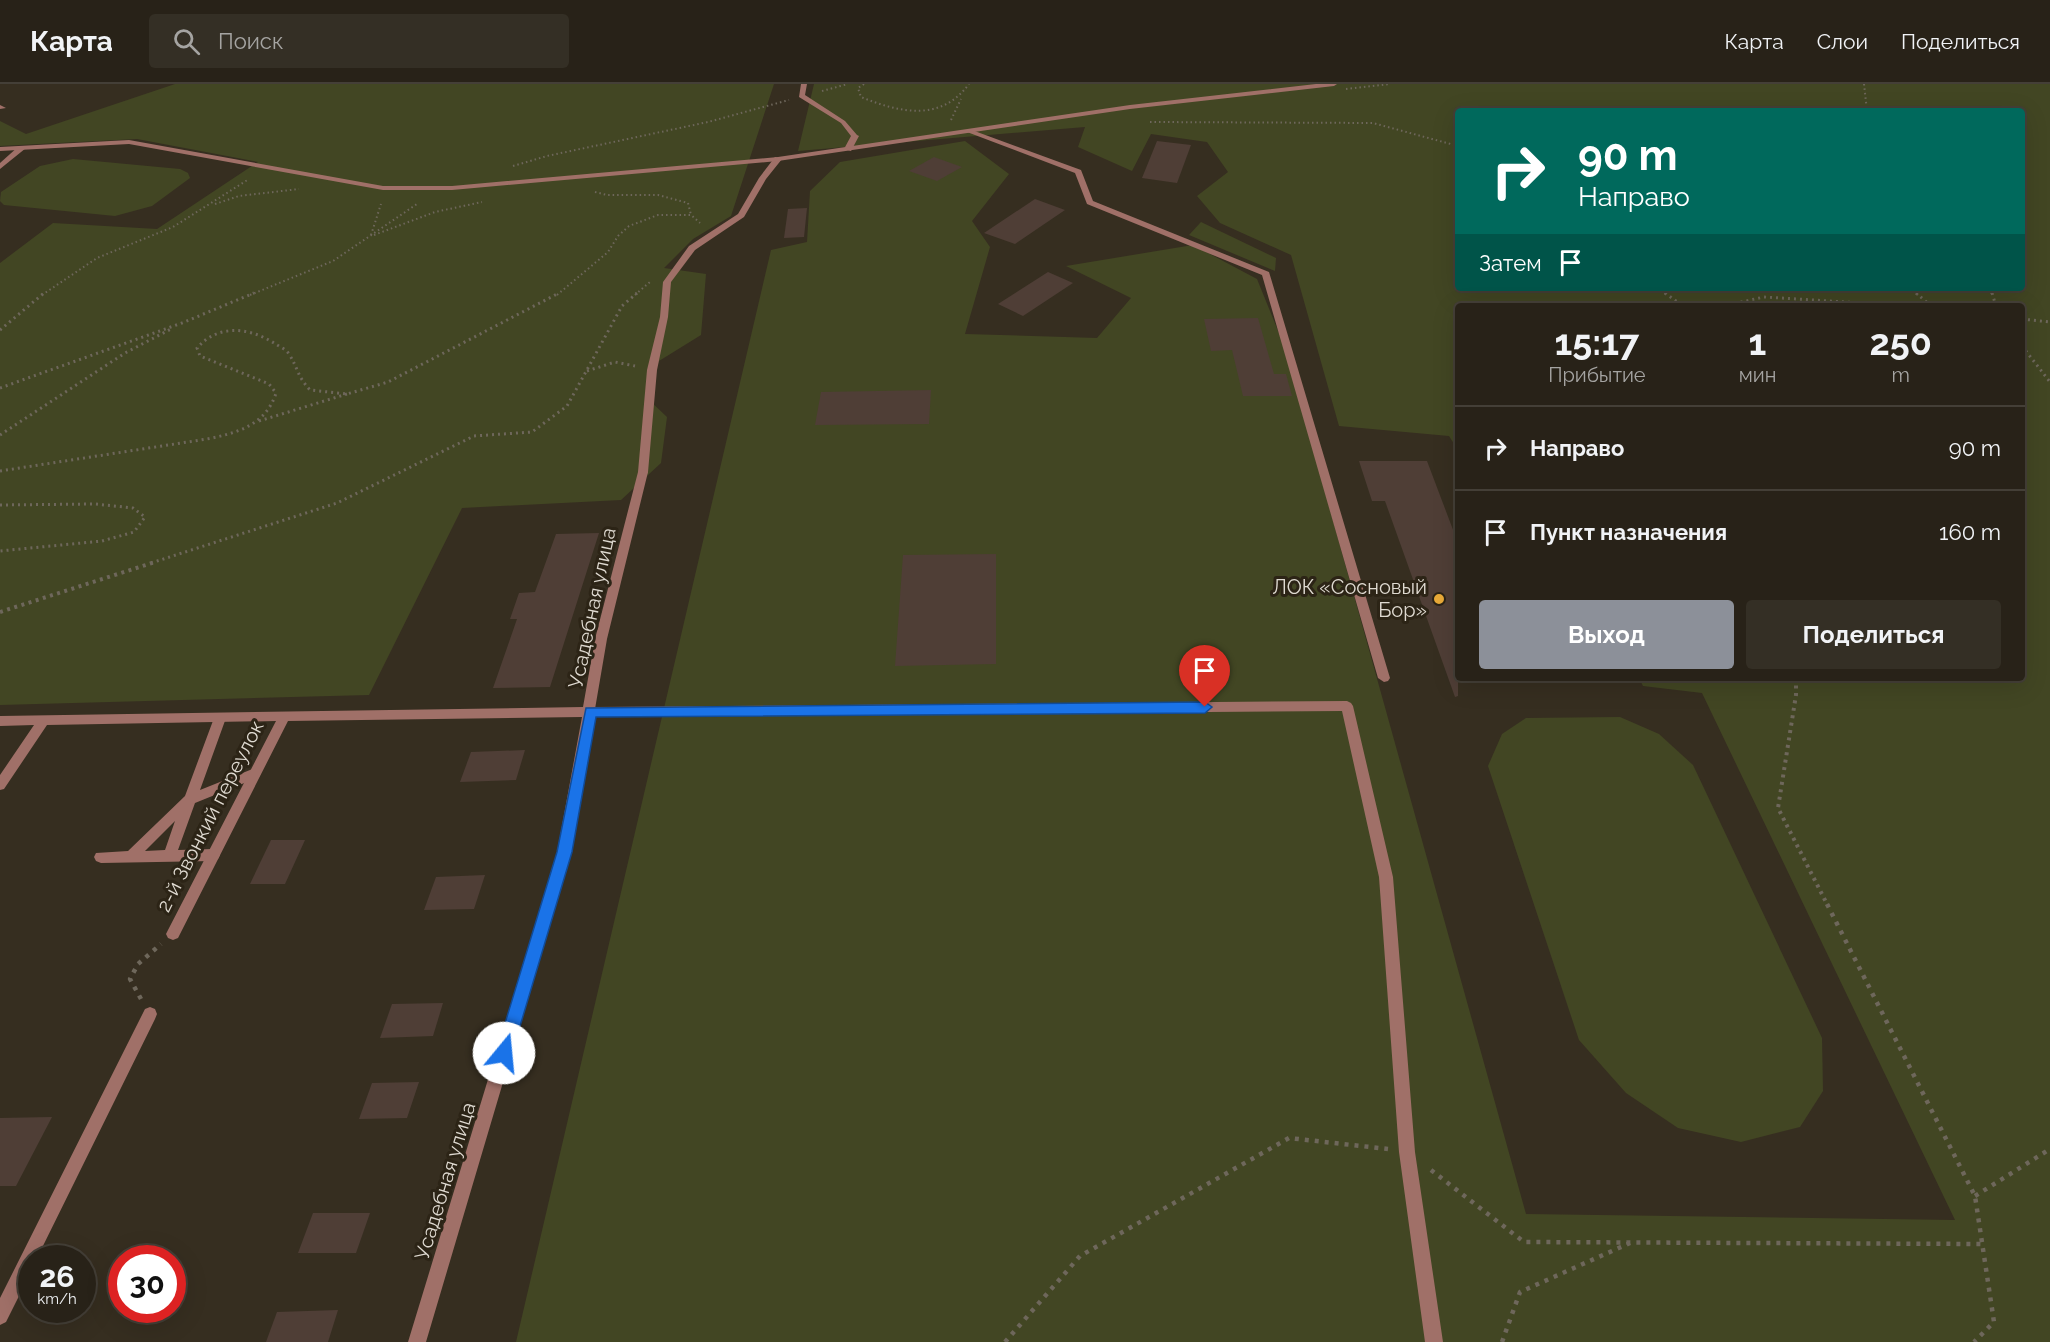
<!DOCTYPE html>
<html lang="ru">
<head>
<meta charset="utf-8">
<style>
  :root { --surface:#282218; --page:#342f25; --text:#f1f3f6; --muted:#a5a4a2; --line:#443f37; --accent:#8c9099 }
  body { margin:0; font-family:Raleway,sans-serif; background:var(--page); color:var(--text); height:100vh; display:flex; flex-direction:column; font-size:22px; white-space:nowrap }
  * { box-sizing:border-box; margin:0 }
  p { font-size:20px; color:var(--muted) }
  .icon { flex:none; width:33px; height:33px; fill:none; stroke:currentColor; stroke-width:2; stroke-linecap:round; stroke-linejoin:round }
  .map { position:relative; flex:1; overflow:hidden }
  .drawer { position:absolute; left:1455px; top:219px; width:570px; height:378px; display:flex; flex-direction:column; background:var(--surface); border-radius:6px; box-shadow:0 6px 24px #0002,0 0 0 2px var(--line) }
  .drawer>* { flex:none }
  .guide { position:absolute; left:1455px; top:24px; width:570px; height:183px; border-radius:6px; box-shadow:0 6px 24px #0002,0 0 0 2px var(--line); background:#00695c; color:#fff; overflow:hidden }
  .speed { position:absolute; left:18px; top:1161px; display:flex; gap:12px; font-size:30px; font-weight:700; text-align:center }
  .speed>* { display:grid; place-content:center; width:78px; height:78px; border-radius:50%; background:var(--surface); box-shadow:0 6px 24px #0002,0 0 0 2px var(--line); line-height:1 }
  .speed small { font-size:15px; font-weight:400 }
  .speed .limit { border:9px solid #d22; background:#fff; color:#111 }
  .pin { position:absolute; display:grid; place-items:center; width:51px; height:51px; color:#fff; margin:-62px -26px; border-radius:50% 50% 50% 0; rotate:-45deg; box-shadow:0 0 6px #0007 }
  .pin .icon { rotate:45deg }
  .me { position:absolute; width:66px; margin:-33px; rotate:17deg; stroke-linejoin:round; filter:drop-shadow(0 0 4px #0008) }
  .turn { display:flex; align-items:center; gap:21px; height:126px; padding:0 24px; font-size:27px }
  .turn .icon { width:78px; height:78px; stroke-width:2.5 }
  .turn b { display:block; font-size:42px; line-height:51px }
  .then { display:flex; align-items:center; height:57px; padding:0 24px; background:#0003; gap:12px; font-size:22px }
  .eta { display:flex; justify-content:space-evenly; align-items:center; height:102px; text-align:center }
  .eta b { font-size:36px; font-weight:700; line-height:42px }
  .button { display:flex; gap:12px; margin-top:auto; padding:12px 24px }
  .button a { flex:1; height:69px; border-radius:6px; background:var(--accent); color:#fff; font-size:24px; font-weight:700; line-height:69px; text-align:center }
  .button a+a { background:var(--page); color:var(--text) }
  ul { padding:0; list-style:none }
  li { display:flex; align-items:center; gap:18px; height:84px; padding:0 24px; border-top:2px solid var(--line) }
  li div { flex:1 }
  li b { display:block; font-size:22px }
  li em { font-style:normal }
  header { display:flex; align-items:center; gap:36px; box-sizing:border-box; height:84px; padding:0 30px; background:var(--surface); border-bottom:2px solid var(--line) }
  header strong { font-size:28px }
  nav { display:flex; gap:33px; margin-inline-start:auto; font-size:21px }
  .search { width:420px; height:54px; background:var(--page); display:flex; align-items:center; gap:15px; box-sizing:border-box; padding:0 21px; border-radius:6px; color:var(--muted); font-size:22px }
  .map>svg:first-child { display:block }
  .green { fill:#424623; fill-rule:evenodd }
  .building { fill:#4f3e36 }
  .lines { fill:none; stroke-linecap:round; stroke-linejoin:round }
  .path-far3 { stroke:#6e675b; stroke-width:2; stroke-dasharray:1.5 3; stroke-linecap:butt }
  .path-far2 { stroke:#6e675b; stroke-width:3; stroke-dasharray:2 4; stroke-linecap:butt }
  .path-far1 { stroke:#6e675b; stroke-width:4; stroke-dasharray:3 4.5; stroke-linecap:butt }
  .path { stroke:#6e675b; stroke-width:4.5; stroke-dasharray:4 6; stroke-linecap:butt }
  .service { fill:#a07068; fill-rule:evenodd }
  .minor { fill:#a07068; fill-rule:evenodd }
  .route { fill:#1a73e8; stroke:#114b97; stroke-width:1.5 }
  .poi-dot { fill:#e9aa38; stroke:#2c2416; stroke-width:2 }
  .labels { text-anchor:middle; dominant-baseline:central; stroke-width:6; stroke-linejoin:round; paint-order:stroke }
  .poi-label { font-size:20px; fill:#dfdad1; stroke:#2c2416; text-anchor:end }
  .street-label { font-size:20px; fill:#dfdad1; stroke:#2c2416 }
</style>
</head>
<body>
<header>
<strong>Карта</strong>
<div class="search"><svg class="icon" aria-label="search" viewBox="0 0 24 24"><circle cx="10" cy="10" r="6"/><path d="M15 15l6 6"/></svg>Поиск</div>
<nav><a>Карта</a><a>Слои</a><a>Поделиться</a></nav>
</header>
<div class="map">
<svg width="2050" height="1258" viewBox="0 0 2050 1258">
  <rect width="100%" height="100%" fill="#362e20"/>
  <!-- green -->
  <g class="green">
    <path d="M175 0H774L731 132 693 155 664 184 706 190 701 251 659 277 647 314 667 333 661 379 621 416 462 424 369 611 0 621V179L53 139 157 145 258 78 137 55 0 62V37L26 50Z"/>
    <path d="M814 0H2050V1258H516L771 166 807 158 810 107 840 78 965 57 1009 90 972 137 990 163 965 250 1097 254 1131 214 1066 182 1193 161 1257 195 1285 264 1526 1130 1955 1136 1702 609 1643 602 1639 594H2022V222H1458V366L1449 352 1339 342 1291 171 1220 139 1197 112 1228 88 1207 58 1151 50 1132 87 1078 63 1085 43 798 67ZM1458 27H2022V204H1458Z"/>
    <path d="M73 75 180 85 188 89 190 94 152 122 115 132 4 121 0 117 1 108 40 82Z"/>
    <path d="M1201 138 1276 174 1275 187 1189 151Z"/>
    <path d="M1620 633 1659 650 1693 681 1822 954 1823 1007 1800 1043 1741 1058 1678 1044 1626 1009 1579 956 1488 682 1502 650 1526 634Z"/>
  </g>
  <!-- building -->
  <g class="building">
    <path d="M1157 57 1191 61 1177 99 1142 94Z"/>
    <path d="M934 73 962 83 937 97 909 87Z"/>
    <path d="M1035 115 1065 126 1015 160 984 149Z"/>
    <path d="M807 124 804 153 784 154 788 125Z"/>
    <path d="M1048 188 1073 199 1023 232 998 220Z"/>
    <path d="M1258 234 1274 290H1286L1292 312H1243L1232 266 1211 267 1204 235Z"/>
    <path d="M931 306 929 340 815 341 821 308Z"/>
    <path d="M1359 377H1427L1458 459V612L1455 613 1385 417H1372Z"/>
    <path d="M599 449 550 603 493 604 517 535H510L519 509 535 508 556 450Z"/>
    <path d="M996 470V580L895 582 903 471Z"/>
    <path d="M525 666 516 696 460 698 471 668Z"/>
    <path d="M271 756H305L285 800H250Z"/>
    <path d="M485 791 474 825 424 826 436 793Z"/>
    <path d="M443 919 433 952 380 954 392 920Z"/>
    <path d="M419 998 407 1034 359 1035 372 999Z"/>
    <path d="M52 1033 16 1102H0V1034Z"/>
    <path d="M313 1129H370L356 1169H298Z"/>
    <path d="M338 1226 328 1258H266L277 1228Z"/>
  </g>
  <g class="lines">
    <!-- path-far3 -->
    <g class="path-far3">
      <path d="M864 0 858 4 861 13C900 29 941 38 969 0"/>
      <path d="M1864 0 1867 27"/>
      <path d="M1346 5 1390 0"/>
      <path d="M822 7 848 0"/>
      <path d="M951 36 961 15"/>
      <path d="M1150 38 1373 39 1458 62"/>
      <path d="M513 82 547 72 708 38 789 16"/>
      <path d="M595 108 607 111H658L688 119 691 131"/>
      <path d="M215 120 239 112 299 105"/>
      <path d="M371 151 381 120"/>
      <path d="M374 151 435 128 482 118"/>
      <path d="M1657 204 1667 211"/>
      <path d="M1910 204 1918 211"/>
      <path d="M1990 204 1992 211"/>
      <path d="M42 211 97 174 173 143 249 95"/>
      <path d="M250 211 333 177 417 120"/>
      <path d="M557 211 608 168 618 152 629 142 658 131H691L700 139"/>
      <path d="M635 211 651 197"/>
    </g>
    <!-- path-far2 -->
    <g class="path-far2">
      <path d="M1665 209 1683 222"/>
      <path d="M1916 209 1931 222"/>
      <path d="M1992 209 1996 222"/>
      <path d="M1723 222 1764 213 1909 222"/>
      <path d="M2022 235 2050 238"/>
      <path d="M0 246 44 209"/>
      <path d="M2022 262 2050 298"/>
      <path d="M587 287 615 278 635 282"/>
      <path d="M0 304 182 239 254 209"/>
      <path d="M259 337 347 310"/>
      <path d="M0 351 125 269 171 245"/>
      <path d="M0 387 207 355C237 349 266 341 276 309L269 300 200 272 197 264C218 240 248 243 274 259 278 262 286 265 289 270 298 284 297 292 310 306L347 310 388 298 559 209"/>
      <path d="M0 421 95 420 133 424 145 433 134 448 102 457 0 467"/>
      <path d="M151 479 337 419 474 352 532 348 567 322 622 222 637 209"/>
    </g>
    <!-- path-far1 -->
    <g class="path-far1">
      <path d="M0 528 155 478"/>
      <path d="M1796 594V611L1778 724 1828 822"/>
    </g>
    <!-- path -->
    <g class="path">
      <path d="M1827 820 1975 1112 1994 1238 1974 1258"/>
      <path d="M141 915 130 895 138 880 161 860"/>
      <path d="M1431 1086 1524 1158 1982 1160"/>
      <path d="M1975 1112 2050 1065"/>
      <path d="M1005 1258 1080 1172 1289 1054 1388 1065"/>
      <path d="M1502 1258 1520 1208 1630 1159"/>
    </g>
    <!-- service -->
    <g class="service">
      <path d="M801 0H807L805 11 845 37 857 51 859 52 851 67 844 65 851 52 841 39 799 13Z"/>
      <path d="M0 21 6 24 0 25Z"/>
      <path d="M969 45 1081 86 1093 117 1269 188 1390 594 1388 597 1384 598 1378 594 1262 191 1087 120 1075 89 967 48 966 47Z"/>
      <path d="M19 62 26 64 0 85V79Z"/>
      <path d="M775 73 782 75 766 95 744 133 695 166 671 198 668 233 657 286 648 388 647 390H639L638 388 647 286 660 233 663 198 689 162 738 130 759 94Z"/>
      <path d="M1347 617 1351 619 1353 622 1393 793 1415 1068 1443 1258H1425L1399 1068 1379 793 1342 627 591 633 587 631 585 628 587 625 591 623Z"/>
      <path d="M220 629 224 631 226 634 200 706 255 684 259 685 261 689 259 693 195 719 178 766 213 765 218 767 220 771 218 775 213 777 101 779 96 777 94 773 96 769 128 767 185 712 214 634 216 631ZM175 737 165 766 145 767Z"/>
    </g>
    <!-- minor -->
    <g class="minor">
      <path d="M1316 0H1337L1334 2 1130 25 778 77 452 106H383L129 60 0 67V63L129 56 383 102H452L778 73 1130 21Z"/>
      <path d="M643 385 648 388 607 555 595 625 597 628 594 632 571 769 426 1258H408L557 769 582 633 288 637 178 854 173 856 168 854 166 850 168 846 276 637 47 641 4 705 0 706V691L34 641 0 642V632L583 623 595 555 638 388Z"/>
      <path d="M150 923 155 925 157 930 155 935 37 1174H32V1186L6 1238 0 1241V1214L145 925Z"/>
    </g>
  </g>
  <!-- route -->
  <path class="route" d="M1205 618 1212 623 1205 629 596 633 572 768 512 969 510 975 504 977 498 975 496 969 557 768 586 624Z"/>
  <!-- markers -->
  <circle class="poi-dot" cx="1439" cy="515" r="6"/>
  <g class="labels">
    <!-- poi labels -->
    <g class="poi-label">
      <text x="1427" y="503">ЛОК «Сосновый<tspan x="1427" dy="23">Бор»</tspan></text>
    </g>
    <!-- street labels -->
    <g class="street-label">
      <text transform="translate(592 524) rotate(-78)">Усадебная улица</text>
      <text transform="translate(210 732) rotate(-63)">2-й Звонкий переулок</text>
      <text transform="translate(445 1097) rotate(-73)">Усадебная улица</text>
    </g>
  </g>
</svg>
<div class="speed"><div>26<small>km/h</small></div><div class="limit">30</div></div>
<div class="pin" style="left:1205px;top:623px;background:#d93025"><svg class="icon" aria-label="arrive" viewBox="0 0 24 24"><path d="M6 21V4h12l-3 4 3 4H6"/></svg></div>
<svg class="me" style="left:504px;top:969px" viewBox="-20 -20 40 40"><circle r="19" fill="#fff"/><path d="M0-13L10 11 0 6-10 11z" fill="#1a73e8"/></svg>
<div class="guide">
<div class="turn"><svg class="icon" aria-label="right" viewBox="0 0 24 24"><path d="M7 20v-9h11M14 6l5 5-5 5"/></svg><div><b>90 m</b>Направо</div></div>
<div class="then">Затем<svg class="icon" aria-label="arrive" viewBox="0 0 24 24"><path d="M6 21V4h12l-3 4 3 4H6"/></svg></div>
</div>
<section class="drawer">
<div class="eta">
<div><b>15:17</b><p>Прибытие</p></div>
<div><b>1</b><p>мин</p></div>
<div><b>250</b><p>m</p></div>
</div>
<ul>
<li><svg class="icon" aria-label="right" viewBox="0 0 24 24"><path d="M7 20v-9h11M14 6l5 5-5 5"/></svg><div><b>Направо</b></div><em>90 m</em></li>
<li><svg class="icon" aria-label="arrive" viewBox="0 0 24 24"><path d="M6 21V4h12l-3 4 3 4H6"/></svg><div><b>Пункт назначения</b></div><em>160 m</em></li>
</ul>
<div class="button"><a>Выход</a><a>Поделиться</a></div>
</section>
</div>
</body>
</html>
